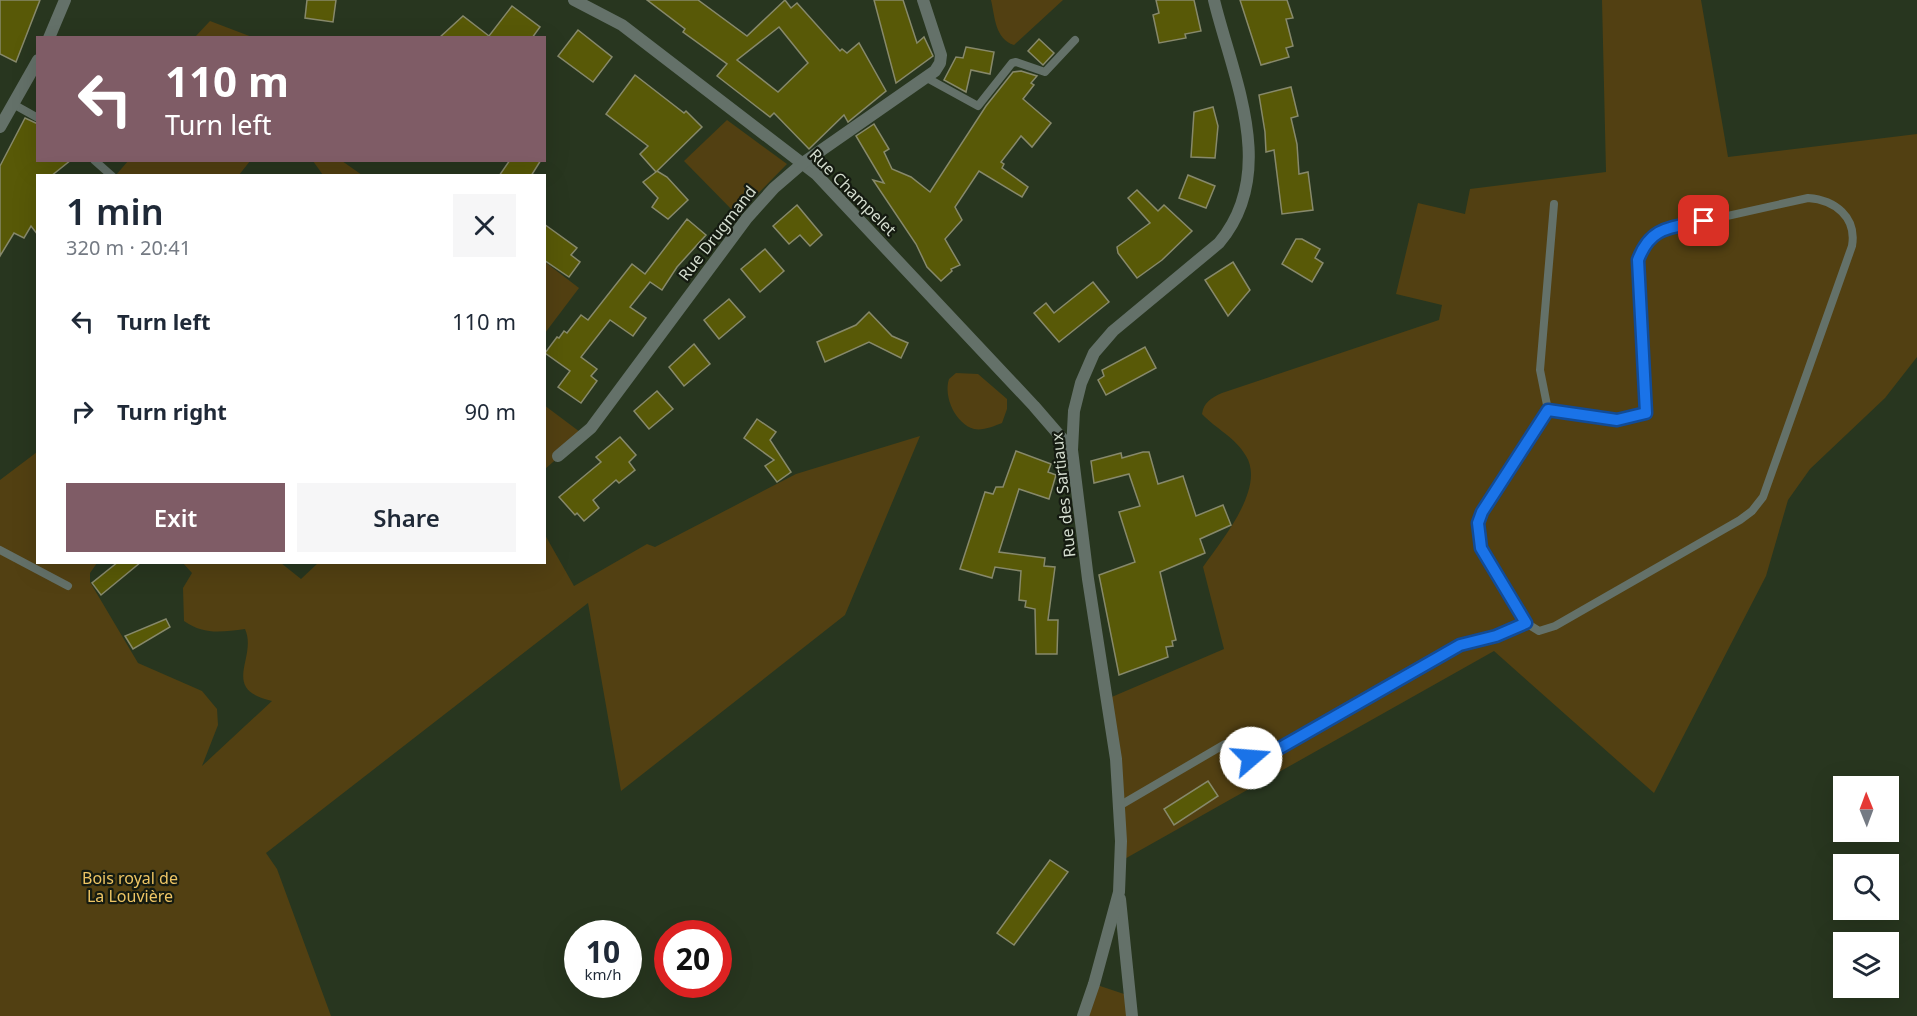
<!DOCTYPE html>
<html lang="en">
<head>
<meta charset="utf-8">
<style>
  :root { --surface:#fff; --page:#f6f6f7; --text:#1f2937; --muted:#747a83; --accent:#7f5c66 }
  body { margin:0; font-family:"Noto Sans",sans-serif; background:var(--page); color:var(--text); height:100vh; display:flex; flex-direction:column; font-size:22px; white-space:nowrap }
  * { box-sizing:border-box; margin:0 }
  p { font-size:20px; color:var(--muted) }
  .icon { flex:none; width:33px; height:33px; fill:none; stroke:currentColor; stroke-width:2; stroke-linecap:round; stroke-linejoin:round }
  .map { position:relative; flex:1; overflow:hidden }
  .details { position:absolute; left:36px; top:174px; width:510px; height:390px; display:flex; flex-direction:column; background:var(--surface); border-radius:0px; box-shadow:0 6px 24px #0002 }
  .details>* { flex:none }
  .banner { position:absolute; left:36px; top:36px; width:510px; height:126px; border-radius:0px; box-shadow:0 6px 24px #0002; background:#7f5c66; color:#fff; overflow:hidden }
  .needle { width:39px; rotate:359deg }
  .fabs { position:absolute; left:1833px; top:776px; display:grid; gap:12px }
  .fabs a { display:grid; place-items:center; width:66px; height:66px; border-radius:0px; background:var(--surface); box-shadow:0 6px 24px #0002; font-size:30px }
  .speed { position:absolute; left:564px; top:920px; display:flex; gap:12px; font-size:30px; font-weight:700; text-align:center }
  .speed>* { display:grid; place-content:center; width:78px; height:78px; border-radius:50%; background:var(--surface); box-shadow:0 6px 24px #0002; line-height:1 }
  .speed small { font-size:15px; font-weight:400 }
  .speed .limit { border:9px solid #d22; background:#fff; color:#111 }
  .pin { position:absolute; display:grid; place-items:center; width:51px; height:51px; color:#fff; margin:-26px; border-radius:12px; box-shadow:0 3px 9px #0006 }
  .me { position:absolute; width:66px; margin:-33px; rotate:72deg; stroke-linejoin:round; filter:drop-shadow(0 0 4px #0008) }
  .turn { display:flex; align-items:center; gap:21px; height:126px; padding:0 30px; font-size:27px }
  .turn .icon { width:78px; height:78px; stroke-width:2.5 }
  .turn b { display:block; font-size:42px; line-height:51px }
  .round { display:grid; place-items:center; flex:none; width:63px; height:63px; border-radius:0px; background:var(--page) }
  .headline { display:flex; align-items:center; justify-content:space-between; height:102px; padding:0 30px }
  h1 { font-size:36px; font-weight:600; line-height:45px }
  .action { display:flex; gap:12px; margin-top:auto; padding:12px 30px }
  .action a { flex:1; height:69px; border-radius:0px; background:var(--accent); color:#fff; font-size:24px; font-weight:600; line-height:69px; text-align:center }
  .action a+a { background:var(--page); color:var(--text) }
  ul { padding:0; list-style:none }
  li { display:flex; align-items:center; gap:18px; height:90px; padding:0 30px }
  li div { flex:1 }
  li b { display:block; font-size:22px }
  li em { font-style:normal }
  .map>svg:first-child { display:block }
  .green { fill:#524012 }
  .building { fill:#585907; stroke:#87896b; stroke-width:1.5; fill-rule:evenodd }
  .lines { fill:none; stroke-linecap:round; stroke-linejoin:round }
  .service { stroke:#647169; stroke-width:8 }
  .minor { stroke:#647169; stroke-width:12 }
  .route-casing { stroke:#114b97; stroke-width:15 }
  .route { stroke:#1a73e8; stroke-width:10 }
  .labels { text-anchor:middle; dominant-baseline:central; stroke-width:4.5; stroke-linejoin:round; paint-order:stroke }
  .street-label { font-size:16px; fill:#d4ddcf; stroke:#151b11 }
  .park-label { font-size:16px; fill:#eec564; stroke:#151b11 }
</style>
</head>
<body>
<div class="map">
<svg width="1917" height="1016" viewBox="0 0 1917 1016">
  <rect width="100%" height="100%" fill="#28361f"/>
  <!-- green -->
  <g class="green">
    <path d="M991 0H1063L1014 45C995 39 995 17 991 0Z"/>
    <path d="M1602 0H1701L1728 157 1917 134V357L1885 398 1810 469 1788 500 1766 576 1654 793 1494 651 1121 861 1107 699 1224 649 1203 567C1221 541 1266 488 1246 456 1235 437 1216 429 1202 414 1204 402 1211 398 1222 393L1439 320 1442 305 1396 294 1418 203 1465 214 1470 189 1606 172Z"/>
    <path d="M210 21 252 37H195Z"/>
    <path d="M727 120 787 164 737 215 684 161Z"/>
    <path d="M128 161V160L250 161 239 175H116Z"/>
    <path d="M313 161H342L362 175H323Z"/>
    <path d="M545 262 579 288 545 333H544Z"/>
    <path d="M956 373 978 374 1007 399V409L1002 423C994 426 983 431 974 429 956 424 943 397 949 379Z"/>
    <path d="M544 405 584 435 545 469H544Z"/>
    <path d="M920 436 845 615 621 791 588 603 266 853 277 869 331 1016H0V480L37 452 38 562 97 563 90 573V582L138 663 202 691 217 709 218 725 202 766 272 701C219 689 258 658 245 629 221 632 204 635 184 621L183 588 192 573 183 563H281L301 579 318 563 544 562 545 535 574 586 647 544 655 547 796 474Z"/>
    <path d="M1094 984 1130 996 1132 1016H1083Z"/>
  </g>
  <!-- building -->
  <g class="building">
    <path d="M0 0H40L16 62 0 54Z"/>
    <path d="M307 0H336L333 22 305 18Z"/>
    <path d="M647 0H698L747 36 785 0 791 8 797 3 840 51 842 49 847 53 859 43 886 91 848 122 844 115 809 149 774 113 770 117 717 76 727 64 683 32 685 29ZM779 27 808 63 778 92 737 60Z"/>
    <path d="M874 0H903L917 43 924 37 933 56 896 83Z"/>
    <path d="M1156 0H1194L1201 31 1185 34 1186 38 1159 43 1153 15 1159 13Z"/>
    <path d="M1240 0H1287L1293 18 1286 19 1293 46 1286 48 1289 57 1261 65Z"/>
    <path d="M512 6 540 27 532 38H439L463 16 489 36Z"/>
    <path d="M578 30 612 57 593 82 558 56Z"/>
    <path d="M1039 39 1054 53 1043 65 1028 51Z"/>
    <path d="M966 47 994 52 990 74 971 70 966 92 944 80 956 57 963 58Z"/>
    <path d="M1021 71 1037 76 1031 83 1034 85 1023 99 1051 123 1032 147 1021 136 1001 162 1004 164 1002 168 1028 187 1022 197 979 171 955 207 962 220 945 239 960 265 951 269 952 271 941 281 927 267 916 244 873 180 884 183 856 136 874 124 889 149 884 152 892 169 911 177 930 192 986 106 1013 72Z"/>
    <path d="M635 75 684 113 686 111 702 127 657 171 667 177 688 200 668 219 652 207 658 198 643 182 656 172 640 154 648 146 606 114Z"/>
    <path d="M1291 87 1298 116 1291 118 1297 144 1299 174 1308 172 1313 210 1282 214 1274 150 1266 152 1265 132 1259 95Z"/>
    <path d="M1213 107 1218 126 1215 158 1191 157 1194 112Z"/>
    <path d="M25 118 38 124V160H71L51 176H38V235L31 226 24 238 14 233 0 256V166Z"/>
    <path d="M510 160H541L531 176H499Z"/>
    <path d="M1188 175 1215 186 1206 208 1179 198Z"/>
    <path d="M1137 190 1158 211 1164 205 1192 231 1162 260 1137 278 1118 253 1117 247 1150 223 1128 198Z"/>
    <path d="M797 205 822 235 810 246 800 235 789 244 773 226Z"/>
    <path d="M687 219 706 235 677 267 662 290 650 282 630 307 646 318 633 336 610 320 581 357 597 369 591 376 597 381 581 403 558 387 570 371 545 353 557 337 559 338 564 331 567 333 581 315 588 320 632 264 645 274Z"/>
    <path d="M544 224 577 248 571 255 580 262 569 277 544 260Z"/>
    <path d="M1296 239H1302L1320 249 1315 258 1323 263 1312 282 1282 264Z"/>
    <path d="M765 249 784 271 760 292 741 269Z"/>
    <path d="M1233 262 1250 290 1228 316 1205 280Z"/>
    <path d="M1093 282 1109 302 1059 342 1034 313 1046 303 1054 313Z"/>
    <path d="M729 299 745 317 719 339 704 320Z"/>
    <path d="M869 312 892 336 908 343 901 358 869 342 825 362 817 342 856 325Z"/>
    <path d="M694 344 710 364 684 386 669 367Z"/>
    <path d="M1145 347 1156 368 1106 395 1098 380 1104 376 1102 370Z"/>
    <path d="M657 391 673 409 649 429 634 411Z"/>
    <path d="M757 419 776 432 770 440 791 472 777 482 765 466 774 460 744 438Z"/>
    <path d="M620 437 636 455 629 462 635 470 619 483 616 480 593 500 599 508 584 521 577 513 575 515 559 497 601 462 596 457Z"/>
    <path d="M1016 451 1051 464 1048 472 1056 475 1049 499 1019 489 999 552 1045 558 1044 566 1055 567 1048 620H1058L1057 654H1036L1035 609 1025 607 1026 601 1019 600 1021 571 995 567 992 578 960 569 985 492 993 494 996 487H1003Z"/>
    <path d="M1143 452H1149L1158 484 1183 476 1196 516 1223 505 1231 525 1200 539 1205 553 1160 572 1176 640 1172 641 1173 646 1166 647 1168 657 1119 675 1099 575 1135 562 1119 512 1140 506 1129 474 1094 483 1091 461 1121 453 1122 458Z"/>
    <path d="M118 562H141L101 595 92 583Z"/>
    <path d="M166 619 170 627 133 649 125 636Z"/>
    <path d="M1208 781 1218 796 1174 825 1164 809Z"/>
    <path d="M1050 860 1068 872 1014 945 997 933Z"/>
  </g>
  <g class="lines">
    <!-- service -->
    <g class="service">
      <path d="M927 78 978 106 1012 63 1016 62 1045 72 1075 40"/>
      <path d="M13 104 38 118"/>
      <path d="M94 160 112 176"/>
      <path d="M0 550 68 586"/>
      <path d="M1526 623 1481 548 1477 523 1548 410"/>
      <path d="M1119 806 1225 744 1251 758 1266 756 1460 645 1496 636 1526 623 1539 631 1555 626 1740 520 1752 511 1763 497 1852 246C1857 217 1835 200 1808 198L1660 231 1644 245 1638 260 1646 413 1617 420 1548 410 1540 370 1554 204"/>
    </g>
    <!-- minor -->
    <g class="minor">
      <path d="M574 0 622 25 816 174 1034 406 1072 450"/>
      <path d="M49 38 65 0"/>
      <path d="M0 127 38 60"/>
      <path d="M558 456 591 428 747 218 774 188 803 163 935 71 940 63 941 55 923 0"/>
      <path d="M1120 899 1132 1016"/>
      <path d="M1083 1016 1094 984 1119 892 1121 841 1116 759 1088 579 1072 450 1074 411 1081 383 1094 353 1113 331 1219 243C1279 172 1233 78 1214 0"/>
    </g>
  </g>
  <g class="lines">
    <defs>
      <path id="route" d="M1251 758 1266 756 1460 645 1496 636 1526 623 1481 548 1478 523 1482 512 1548 410 1617 420 1646 413 1638 260C1651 225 1672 228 1704 221"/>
    </defs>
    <!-- route casing -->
    <use href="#route" class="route-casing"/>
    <!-- route -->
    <use href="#route" class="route"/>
  </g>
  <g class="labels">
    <!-- street labels -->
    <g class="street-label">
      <text transform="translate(853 192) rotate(45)">Rue Champelet</text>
      <text transform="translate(717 233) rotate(-52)">Rue Drugmand</text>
      <text transform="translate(1063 495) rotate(-96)">Rue des Sartiaux</text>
    </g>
    <!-- park labels -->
    <g class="park-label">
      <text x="130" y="878">Bois royal de<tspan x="130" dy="18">La Louvière</tspan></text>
    </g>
  </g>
</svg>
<div class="fabs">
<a><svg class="needle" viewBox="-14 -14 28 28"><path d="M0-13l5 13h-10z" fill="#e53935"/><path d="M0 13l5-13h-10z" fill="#747a83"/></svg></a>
<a><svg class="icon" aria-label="search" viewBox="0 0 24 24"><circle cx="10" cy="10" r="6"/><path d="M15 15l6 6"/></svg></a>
<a><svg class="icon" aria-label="layers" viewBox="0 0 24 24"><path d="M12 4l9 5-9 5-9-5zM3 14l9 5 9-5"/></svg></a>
</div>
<div class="speed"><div>10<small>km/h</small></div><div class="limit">20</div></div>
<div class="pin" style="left:1704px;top:221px;background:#d93025"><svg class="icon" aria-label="arrive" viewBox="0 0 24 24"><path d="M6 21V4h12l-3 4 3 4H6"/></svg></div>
<svg class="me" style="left:1251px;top:758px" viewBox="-20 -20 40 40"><circle r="19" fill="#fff"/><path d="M0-13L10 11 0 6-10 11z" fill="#1a73e8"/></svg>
<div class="banner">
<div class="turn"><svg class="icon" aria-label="left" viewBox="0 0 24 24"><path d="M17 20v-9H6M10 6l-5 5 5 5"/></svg><div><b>110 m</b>Turn left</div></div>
</div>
<section class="details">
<div class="headline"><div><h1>1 min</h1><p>320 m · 20:41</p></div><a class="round"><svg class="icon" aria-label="close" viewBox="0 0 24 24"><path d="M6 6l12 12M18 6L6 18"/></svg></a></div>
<ul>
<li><svg class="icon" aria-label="left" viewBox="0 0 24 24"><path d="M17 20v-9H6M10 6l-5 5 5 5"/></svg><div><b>Turn left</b></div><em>110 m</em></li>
<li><svg class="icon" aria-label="right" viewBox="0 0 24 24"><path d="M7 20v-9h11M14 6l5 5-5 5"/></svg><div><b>Turn right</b></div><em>90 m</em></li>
</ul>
<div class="action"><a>Exit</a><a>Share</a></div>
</section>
</div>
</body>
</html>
